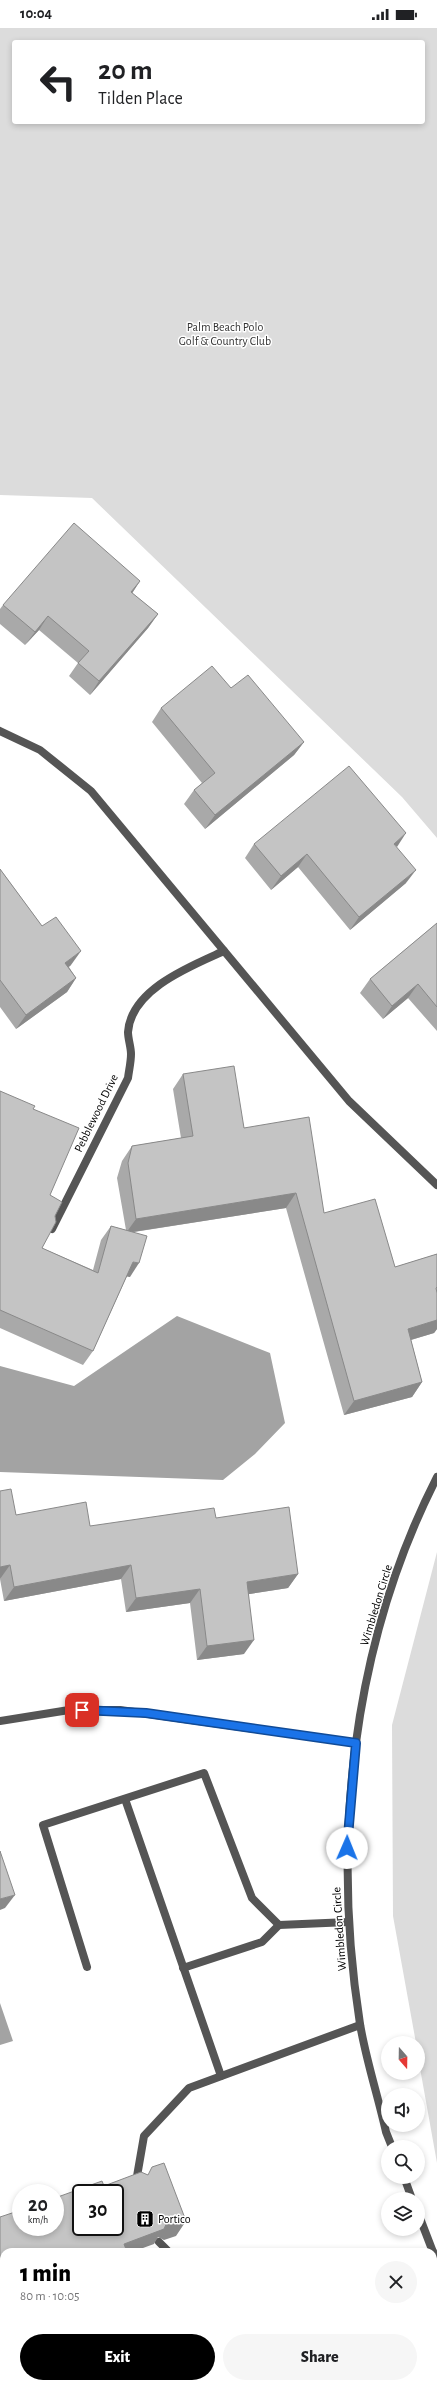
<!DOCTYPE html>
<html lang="en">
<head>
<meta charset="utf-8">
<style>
  :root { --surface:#fff; --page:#f6f6f6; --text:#202124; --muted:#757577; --accent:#000 }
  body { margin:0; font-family:"Alegreya Sans",sans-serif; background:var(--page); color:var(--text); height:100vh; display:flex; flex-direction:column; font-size:15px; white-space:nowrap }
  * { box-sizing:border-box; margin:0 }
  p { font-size:13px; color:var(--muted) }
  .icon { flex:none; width:22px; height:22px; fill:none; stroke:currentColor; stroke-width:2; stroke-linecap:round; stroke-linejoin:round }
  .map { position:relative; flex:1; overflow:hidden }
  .panel { position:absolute; left:0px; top:2220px; width:437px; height:140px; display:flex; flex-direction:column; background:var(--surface); border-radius:12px 12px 0 0; box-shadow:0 2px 6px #0003 }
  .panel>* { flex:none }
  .hud { position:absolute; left:12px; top:12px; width:413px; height:84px; border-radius:4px; box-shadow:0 2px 6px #0003; background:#fff; color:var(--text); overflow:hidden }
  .needle { width:26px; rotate:160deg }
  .tools { position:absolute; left:381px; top:2008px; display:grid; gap:8px }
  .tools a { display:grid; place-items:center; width:44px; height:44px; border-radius:50%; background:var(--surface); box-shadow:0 2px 6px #0003; font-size:20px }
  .speed { position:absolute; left:12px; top:2156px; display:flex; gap:8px; font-size:20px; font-weight:700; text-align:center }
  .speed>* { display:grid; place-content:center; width:52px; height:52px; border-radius:50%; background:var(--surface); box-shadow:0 2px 6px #0003; line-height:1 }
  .speed small { font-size:10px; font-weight:400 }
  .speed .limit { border:2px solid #111; border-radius:6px; background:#fff; color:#111 }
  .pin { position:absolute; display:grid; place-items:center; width:34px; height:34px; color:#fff; margin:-17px; border-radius:8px; box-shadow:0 2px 6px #0006 }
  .me { position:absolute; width:44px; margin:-22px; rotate:1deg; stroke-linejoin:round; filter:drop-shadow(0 0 3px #0008) }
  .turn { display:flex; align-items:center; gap:14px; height:84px; padding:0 20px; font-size:18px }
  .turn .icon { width:52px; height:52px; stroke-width:2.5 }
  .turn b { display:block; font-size:28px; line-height:34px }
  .round { display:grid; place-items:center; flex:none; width:42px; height:42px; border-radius:21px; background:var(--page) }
  .summary { display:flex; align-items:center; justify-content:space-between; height:68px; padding:0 20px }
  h1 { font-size:24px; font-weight:800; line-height:30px; color:var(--accent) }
  .cta { display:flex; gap:8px; margin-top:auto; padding:8px 20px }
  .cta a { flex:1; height:46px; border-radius:24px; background:var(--accent); color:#fff; font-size:16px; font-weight:800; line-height:46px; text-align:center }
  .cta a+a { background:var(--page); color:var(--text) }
  .status { display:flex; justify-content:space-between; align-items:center; height:28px; padding:0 20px; background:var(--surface); direction:ltr }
  .status svg { height:11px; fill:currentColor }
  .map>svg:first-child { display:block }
  .green { fill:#dcdcdc; fill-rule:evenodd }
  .water { fill:#a3a3a3 }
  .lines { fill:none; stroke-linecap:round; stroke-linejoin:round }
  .service { stroke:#555; stroke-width:8 }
  .minor { stroke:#555; stroke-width:8 }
  .wall { fill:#a9a9a9 }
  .shaded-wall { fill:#898989 }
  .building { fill:#c4c4c4; stroke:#898989; fill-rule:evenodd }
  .route-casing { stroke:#114b97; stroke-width:10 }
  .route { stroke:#1a73e8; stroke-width:7 }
  .labels { text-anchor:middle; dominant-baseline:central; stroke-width:3; stroke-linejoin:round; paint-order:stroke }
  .park-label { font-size:12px; fill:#333; stroke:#fff }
  .street-label { font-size:12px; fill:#000; stroke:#fff }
  .poi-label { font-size:12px; fill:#000; stroke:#fff; text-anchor:start }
</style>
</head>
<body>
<div class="status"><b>10:04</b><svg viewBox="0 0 49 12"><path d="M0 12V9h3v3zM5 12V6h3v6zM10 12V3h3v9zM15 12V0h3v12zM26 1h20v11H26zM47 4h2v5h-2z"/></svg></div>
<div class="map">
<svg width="437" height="2360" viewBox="0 0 437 2360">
  <rect width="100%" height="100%" fill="#fff"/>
  <!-- green -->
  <g class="green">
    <path d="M0 0H437V810L402 769 92 470 0 467ZM14 14H423V94H14Z"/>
    <path d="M437 1524V2135L418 2029V2015H416L393 1888 392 1697Z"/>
  </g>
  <!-- water -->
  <g class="water">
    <path d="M177 1288 270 1325 285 1395 255 1426 223 1452 0 1444V1338L74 1358Z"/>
    <path d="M0 1975 13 2013 0 2017Z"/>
  </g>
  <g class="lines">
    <!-- service -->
    <g class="service">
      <path d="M125 1771 221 2048"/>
      <path d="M87 1939 43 1797 204 1745 252 1870 279 1897 349 1894"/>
      <path d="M183 1940 262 1914 279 1897"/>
      <path d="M136 2154 144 2108 189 2060 360 1997"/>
      <path d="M159 2214 169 2224"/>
      <path d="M227 2360V2356"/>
    </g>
    <!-- minor -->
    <g class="minor">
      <path d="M0 703 40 722 91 763 349 1073 437 1157"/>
      <path d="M52 1201 128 1050C129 1042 131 1034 131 1026 131 1019 128 1011 128 1004 131 961 191 938 224 923"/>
      <path d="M0 1693 69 1682H120L355 1715"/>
      <path d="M392 2119 386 2104C378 2068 366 2032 360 1996 331 1812 352 1616 437 1449"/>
      <path d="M404 2149 412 2171"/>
      <path d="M418 2185 433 2224"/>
      <path d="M433 2224 436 2255 433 2279"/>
      <path d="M420 2360 421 2356"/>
    </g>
  </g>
  <!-- wall -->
  <g class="wall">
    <path d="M140 553 132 565 158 586 148 600 90 667 69 648 78 635 39 602 25 617 0 596V581L3 577Z"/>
    <path d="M231 660 304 714 294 727 205 801 184 776 194 762 202 755 152 694 161 680Z"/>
    <path d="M254 816 396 819 406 855 350 902 298 839 271 862 245 830Z"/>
    <path d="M0 841 42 898 71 937 69 939 76 950 67 964 16 1001 0 979Z"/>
    <path d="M437 895V1003L408 970 383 991 360 965 370 951Z"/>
    <path d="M183 1046 244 1100 324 1185 395 1239 437 1226V1301L434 1305 411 1312 422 1354 412 1369 344 1387 286 1180 134 1204 130 1249 127 1248 93 1323 83 1337 0 1300V1063L33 1081 50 1167 55 1188 42 1220 93 1242 101 1212 111 1198 126 1202 117 1150 122 1133 132 1118 181 1110 173 1061Z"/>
    <path d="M16 1487 90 1498 216 1490 298 1546 288 1560 249 1566 244 1626 197 1632 190 1575 126 1584 121 1551 4 1573 0 1551Z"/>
  </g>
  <!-- shaded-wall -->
  <g class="shaded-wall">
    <path d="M140 553 131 567V564Z"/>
    <path d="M158 586 148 600 90 667 99 653Z"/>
    <path d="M48 588 39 602 25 617 35 604Z"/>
    <path d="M304 714 294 727 205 801 215 787Z"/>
    <path d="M406 805 397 819 394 816Z"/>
    <path d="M307 826 298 839 271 862 281 848Z"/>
    <path d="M416 842 406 855 350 902 359 889Z"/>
    <path d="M81 923 71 937 56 948 65 935Z"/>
    <path d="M76 950 67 964 16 1001 26 987Z"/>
    <path d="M418 956 408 970 383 991 392 978Z"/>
    <path d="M296 1165 286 1180 126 1205 136 1191Z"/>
    <path d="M133 1234 139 1235 130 1249 124 1248Z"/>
    <path d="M437 1292V1301L434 1305 397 1316 408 1301Z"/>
    <path d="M422 1354 412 1369 344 1387 354 1373Z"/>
    <path d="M10 1537 0 1551V1539Z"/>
    <path d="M131 1537 121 1551 4 1573 14 1559Z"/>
    <path d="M298 1546 288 1560 237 1568 247 1554Z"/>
    <path d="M200 1561 190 1575 126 1584 136 1570Z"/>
    <path d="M254 1612 244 1626 197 1632 207 1618Z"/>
    <path d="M15 1867 5 1880 0 1882V1871Z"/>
    <path d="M186 2193 176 2208 164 2212 158 2209 154 2216 132 2224H119L124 2216 167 2194Z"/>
    <path d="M4 2297V2308L0 2309V2299L1 2298Z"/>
  </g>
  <!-- building -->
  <g class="building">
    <path d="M74 495 140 553 131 564 158 586 99 653 78 635 89 623 48 588 35 604 3 577Z"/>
    <path d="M212 638 231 660 248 647 304 714 215 787 194 762 215 745 161 680Z"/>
    <path d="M349 738 406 805 394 816 416 842 359 889 307 826 281 848 254 816Z"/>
    <path d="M0 841 42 898 56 889 81 923 65 935 76 950 26 987 0 952Z"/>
    <path d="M437 895V979L418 956 392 978 370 951Z"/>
    <path d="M234 1038 244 1100 309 1089 324 1185 375 1171 395 1239 437 1226V1259L436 1260 437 1265V1292L408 1301 422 1354 354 1373 296 1165 136 1191 128 1135 132 1118 193 1108 183 1046Z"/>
    <path d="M0 1063 35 1078 33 1081 79 1100 50 1167 62 1174 55 1188 56 1194 42 1220 98 1245 111 1198 147 1208 139 1235 133 1234 93 1323 0 1282Z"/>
    <path d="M11 1461 16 1487 86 1474 90 1498 214 1480 216 1490 289 1479 298 1546 247 1554 254 1612 207 1618 200 1561 136 1570 131 1537 14 1559 10 1537 0 1539V1463Z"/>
    <path d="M0 1823 15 1867 0 1871Z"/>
    <path d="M164 2135 186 2193 175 2197 167 2194 164 2201 124 2216 127 2224H4V2297L1 2298 0 2295V2189L21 2182V2199H55V2170L102 2153 104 2158 141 2144 148 2147 152 2139ZM81 2165H115V2199H81Z"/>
  </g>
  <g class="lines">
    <defs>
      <path id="route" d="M82 1682 146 1685 356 1715 347 1820"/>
    </defs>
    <!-- route casing -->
    <use href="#route" class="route-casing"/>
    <!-- route -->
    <use href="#route" class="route"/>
  </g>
  <!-- icons -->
  <defs>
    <symbol id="building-square" viewBox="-11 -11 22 22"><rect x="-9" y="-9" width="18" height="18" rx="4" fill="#000" stroke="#fff"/><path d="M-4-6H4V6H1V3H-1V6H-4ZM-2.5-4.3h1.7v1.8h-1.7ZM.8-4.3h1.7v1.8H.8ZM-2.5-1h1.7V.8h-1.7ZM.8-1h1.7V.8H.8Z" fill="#fff"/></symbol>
  </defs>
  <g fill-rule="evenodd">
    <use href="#building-square" x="135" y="2181" width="20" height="20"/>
  </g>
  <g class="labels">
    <!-- park labels -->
    <g class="park-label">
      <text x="225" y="299">Palm Beach Polo<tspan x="225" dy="14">Golf &amp; Country Club</tspan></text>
    </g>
    <!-- street labels -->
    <g class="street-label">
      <text transform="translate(96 1085) rotate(-64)">Pebblewood Drive</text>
      <text transform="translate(376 1577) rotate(-73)">Wimbledon Circle</text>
      <text transform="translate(339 1901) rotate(-94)">Wimbledon Circle</text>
    </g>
    <!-- poi labels -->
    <g class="poi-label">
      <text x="158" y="2191">Portico</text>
    </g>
  </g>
</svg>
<div class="tools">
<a><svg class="needle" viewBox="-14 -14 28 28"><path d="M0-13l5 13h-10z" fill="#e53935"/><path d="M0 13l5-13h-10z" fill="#757577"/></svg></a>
<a><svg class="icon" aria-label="sound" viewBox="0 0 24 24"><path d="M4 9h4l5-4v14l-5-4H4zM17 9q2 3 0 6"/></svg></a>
<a><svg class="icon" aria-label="search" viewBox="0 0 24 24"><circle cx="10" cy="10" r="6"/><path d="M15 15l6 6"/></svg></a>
<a><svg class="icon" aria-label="layers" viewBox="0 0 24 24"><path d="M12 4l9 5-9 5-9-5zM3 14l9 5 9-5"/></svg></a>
</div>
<div class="speed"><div>20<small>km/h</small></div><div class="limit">30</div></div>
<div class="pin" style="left:82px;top:1682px;background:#d93025"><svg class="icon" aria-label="arrive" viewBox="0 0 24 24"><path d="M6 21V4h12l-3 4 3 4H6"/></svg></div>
<svg class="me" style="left:347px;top:1820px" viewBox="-20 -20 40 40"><circle r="19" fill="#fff"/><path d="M0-13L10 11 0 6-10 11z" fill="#1a73e8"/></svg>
<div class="hud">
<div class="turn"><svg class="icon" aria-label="left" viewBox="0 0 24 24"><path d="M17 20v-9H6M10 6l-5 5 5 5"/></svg><div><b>20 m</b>Tilden Place</div></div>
</div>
<section class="panel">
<div class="summary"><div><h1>1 min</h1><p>80 m · 10:05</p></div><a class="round"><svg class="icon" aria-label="close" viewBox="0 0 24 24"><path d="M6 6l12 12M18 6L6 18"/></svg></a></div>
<div class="cta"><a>Exit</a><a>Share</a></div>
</section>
</div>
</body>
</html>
